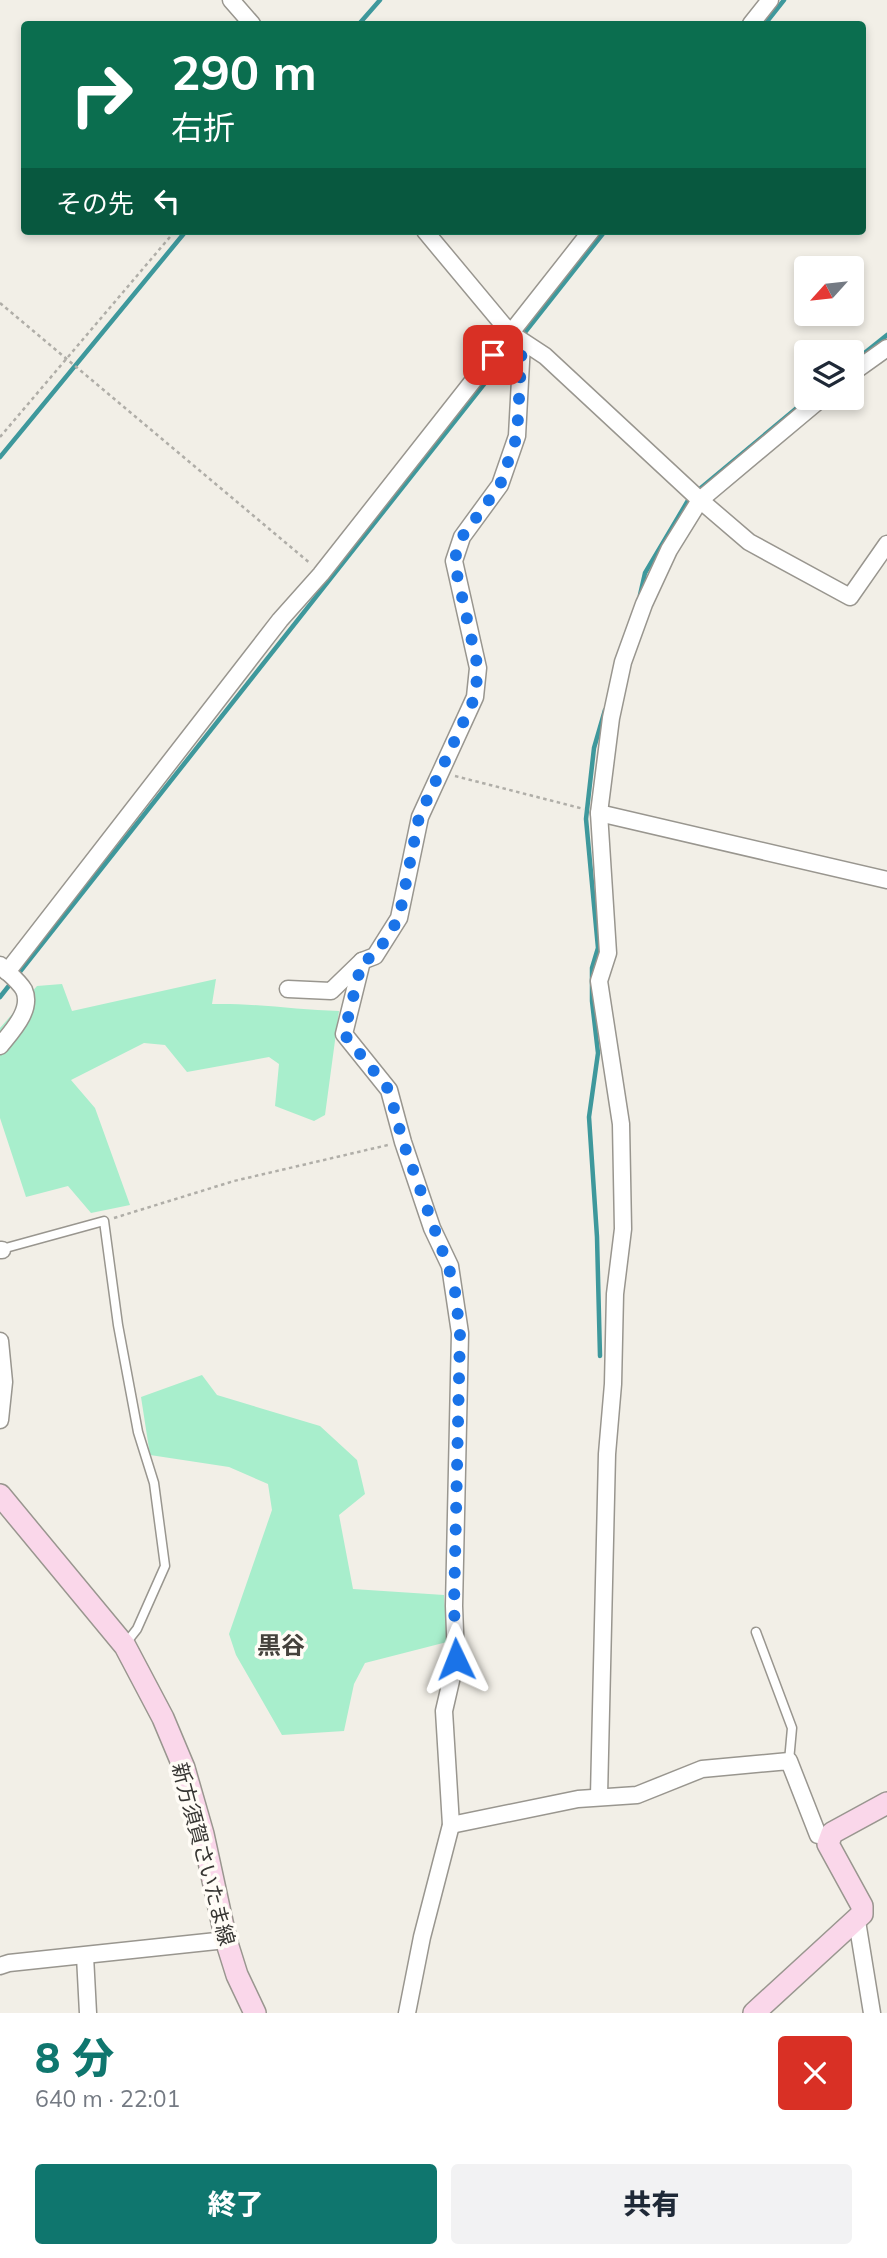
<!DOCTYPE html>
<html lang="ja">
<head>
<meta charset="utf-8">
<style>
  :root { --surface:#fff; --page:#f2f2f3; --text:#1f2937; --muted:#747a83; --accent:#0f766e }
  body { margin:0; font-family:Mulish,"Noto Sans JP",sans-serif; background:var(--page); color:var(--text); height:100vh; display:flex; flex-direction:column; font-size:26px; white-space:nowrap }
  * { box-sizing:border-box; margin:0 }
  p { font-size:23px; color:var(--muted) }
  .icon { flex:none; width:38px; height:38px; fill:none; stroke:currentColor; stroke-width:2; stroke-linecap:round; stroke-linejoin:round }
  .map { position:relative; height:2013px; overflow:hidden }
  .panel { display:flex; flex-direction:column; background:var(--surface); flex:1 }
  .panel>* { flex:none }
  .banner { position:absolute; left:21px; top:21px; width:845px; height:214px; border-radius:7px; box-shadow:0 4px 10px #0003; background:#0b6e4f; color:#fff; overflow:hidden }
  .needle { width:46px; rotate:243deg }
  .tools { position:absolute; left:794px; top:256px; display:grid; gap:14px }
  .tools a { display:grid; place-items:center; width:70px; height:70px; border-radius:7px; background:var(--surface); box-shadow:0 4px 10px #0003; font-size:35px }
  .pin { position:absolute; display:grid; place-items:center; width:60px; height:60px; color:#fff; margin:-30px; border-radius:14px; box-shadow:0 4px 10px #0006 }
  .me { position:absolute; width:77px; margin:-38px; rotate:358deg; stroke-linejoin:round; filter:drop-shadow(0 0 5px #0008) }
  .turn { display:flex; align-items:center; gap:24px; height:147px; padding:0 35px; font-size:32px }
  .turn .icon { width:91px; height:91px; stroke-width:2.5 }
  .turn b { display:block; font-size:49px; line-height:60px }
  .then { display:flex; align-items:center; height:66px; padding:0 35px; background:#0003; gap:14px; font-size:26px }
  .round { display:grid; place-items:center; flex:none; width:74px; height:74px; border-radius:7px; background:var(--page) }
  .headline { display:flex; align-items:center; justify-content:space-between; height:119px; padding:0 35px }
  h1 { font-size:42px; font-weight:800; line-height:52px; color:var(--accent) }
  .action { display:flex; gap:14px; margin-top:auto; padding:14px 35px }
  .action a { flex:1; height:80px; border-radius:7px; background:var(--accent); color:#fff; font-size:28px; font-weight:800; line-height:80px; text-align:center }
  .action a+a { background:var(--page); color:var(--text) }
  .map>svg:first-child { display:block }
  .green { fill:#a8eecc }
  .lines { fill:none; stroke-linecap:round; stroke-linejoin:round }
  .stream { stroke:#3e989c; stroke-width:4.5 }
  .lane-casing { stroke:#99968f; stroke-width:11 }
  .street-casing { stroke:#99968f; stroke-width:19 }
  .secondary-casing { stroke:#99968f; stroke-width:24 }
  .path { stroke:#b0aea8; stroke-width:2.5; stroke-dasharray:3.5 3.5; stroke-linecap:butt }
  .lane { stroke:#fff; stroke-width:8 }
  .street { stroke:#fff; stroke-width:16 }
  .secondary { stroke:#fad7ea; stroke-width:21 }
  .route { stroke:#1a73e8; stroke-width:12; stroke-dasharray:0 21.6 }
  .labels { text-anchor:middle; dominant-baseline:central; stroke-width:7; stroke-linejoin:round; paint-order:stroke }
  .street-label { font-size:21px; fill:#363532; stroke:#fffcf6 }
  .quarter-label { font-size:24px; font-weight:bold; fill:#45423c; stroke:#fffcf6 }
</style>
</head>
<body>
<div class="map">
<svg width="887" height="2013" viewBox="0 0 887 2013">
  <rect width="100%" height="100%" fill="#f2efe7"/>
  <!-- green -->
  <g class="green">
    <path d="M216 979 212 1004C255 1003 296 1010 339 1011L325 1115 314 1121 275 1106 279 1064 269 1057 187 1072 165 1045 144 1043 71 1080 95 1108 130 1205 91 1213 68 1186 26 1197 0 1118V1028L37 986 62 984 72 1011Z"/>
    <path d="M202 1375 217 1395 320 1426 357 1460 365 1494 339 1515 353 1589 444 1595 447 1642 365 1663 354 1684 344 1731 282 1735 236 1655 229 1634 272 1510 268 1484 229 1467 150 1455 141 1397Z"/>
  </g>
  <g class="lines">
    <!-- stream -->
    <g class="stream">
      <path d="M359 24 380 0"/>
      <path d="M765 24 784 0"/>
      <path d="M852 363 887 335"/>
      <path d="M0 457 186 231"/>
      <path d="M696 492 810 397"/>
      <path d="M640 595 645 573 690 497"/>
      <path d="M0 997 605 231"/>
      <path d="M600 1356 597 1237 589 1117 598 1053 592 1001V968L598 948 586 819 594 748 605 710"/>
    </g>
    <defs>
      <g id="lane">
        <path d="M2 1249 104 1221 118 1325 138 1432 154 1483 165 1566 137 1629 126 1643"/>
        <path d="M756 1632 792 1728 789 1761"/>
      </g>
      <g id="street">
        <path d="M231 0 252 24"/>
        <path d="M751 24 770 0"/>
        <path d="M425 231 510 333 545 356 700 500 749 542 850 597 887 544"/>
        <path d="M852 373 887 348"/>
        <path d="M599 813 887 880"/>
        <path d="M362 961 344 1034 389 1090 403 1142 432 1228 450 1266 460 1333 454 1606 456 1659 444 1711 451 1825 422 1937 407 2013"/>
        <path d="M0 965C7 972 19 981 24 990 33 1010 11 1032 0 1046"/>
        <path d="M7 972 280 620 321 574 591 231"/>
        <path d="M288 989 331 991 362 961 375 956 399 918 420 817 475 697 478 668 454 561 462 537 500 485 517 436 522 343"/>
        <path d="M0 1250H2"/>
        <path d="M0 1341 4 1382 0 1420"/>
        <path d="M599 1796 607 1454 613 1384 615 1294 623 1229 621 1124 599 981 608 953 599 813 611 718 623 662 644 604 669 550 700 500 823 397"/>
        <path d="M451 1825 578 1799 637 1795 702 1769 789 1761 818 1835 828 1837"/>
        <path d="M857 1921 872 2013"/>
        <path d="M85 1956 88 2013"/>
        <path d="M0 1966 9 1963 226 1940"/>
      </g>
      <g id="secondary">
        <path d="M0 1495 125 1646 163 1718 184 1768 203 1834 226 1940 237 1975 255 2013"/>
        <path d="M754 2013 862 1914V1906L828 1844 832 1833 887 1803"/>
      </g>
    </defs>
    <!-- lane casing -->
    <use href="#lane" class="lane-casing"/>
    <!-- street casing -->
    <use href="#street" class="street-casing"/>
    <!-- secondary casing -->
    <use href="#secondary" class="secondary-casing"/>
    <!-- path -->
    <g class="path">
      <path d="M0 303 311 564"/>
      <path d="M0 437 175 231"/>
      <path d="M455 776 584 809"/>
      <path d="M114 1218 234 1181 388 1145"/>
    </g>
    <!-- lane -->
    <use href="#lane" class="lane"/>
    <!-- street -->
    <use href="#street" class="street"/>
    <!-- secondary -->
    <use href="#secondary" class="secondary"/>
  </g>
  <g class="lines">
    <!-- route -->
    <path class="route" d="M456 1659 454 1606 460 1333 454 1283 403 1142 389 1090 344 1034 362 961 375 956 399 918 419 817 475 697 478 668 454 561 462 537 500 485 517 436 522 343 510 333 493 355"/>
  </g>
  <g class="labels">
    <!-- street labels -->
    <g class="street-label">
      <text transform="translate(204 1854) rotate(75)">新方須賀さいたま線</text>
    </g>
    <!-- quarter labels -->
    <g class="quarter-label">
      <text x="281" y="1645">黒谷</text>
    </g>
  </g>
</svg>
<div class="tools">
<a><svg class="needle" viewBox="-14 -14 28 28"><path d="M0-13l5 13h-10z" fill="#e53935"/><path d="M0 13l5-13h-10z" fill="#747a83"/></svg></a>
<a><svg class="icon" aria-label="layers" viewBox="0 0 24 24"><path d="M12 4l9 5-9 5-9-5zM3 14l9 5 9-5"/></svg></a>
</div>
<div class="pin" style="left:493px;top:355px;background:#d93025"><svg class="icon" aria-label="arrive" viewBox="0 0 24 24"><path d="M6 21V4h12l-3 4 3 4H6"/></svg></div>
<svg class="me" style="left:456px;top:1659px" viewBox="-20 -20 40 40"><path d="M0-17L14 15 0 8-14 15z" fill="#1a73e8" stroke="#fff" stroke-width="4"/></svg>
<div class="banner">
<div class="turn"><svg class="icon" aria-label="right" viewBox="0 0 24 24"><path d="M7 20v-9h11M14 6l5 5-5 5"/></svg><div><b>290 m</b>右折</div></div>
<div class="then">その先<svg class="icon" aria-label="left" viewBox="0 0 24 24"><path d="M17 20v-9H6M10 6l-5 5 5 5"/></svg></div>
</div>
</div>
<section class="panel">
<div class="headline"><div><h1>8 分</h1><p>640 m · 22:01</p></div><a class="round" style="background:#d93025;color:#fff"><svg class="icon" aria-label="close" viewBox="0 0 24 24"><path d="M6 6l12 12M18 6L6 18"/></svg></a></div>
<div class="action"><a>終了</a><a>共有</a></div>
</section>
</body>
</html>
